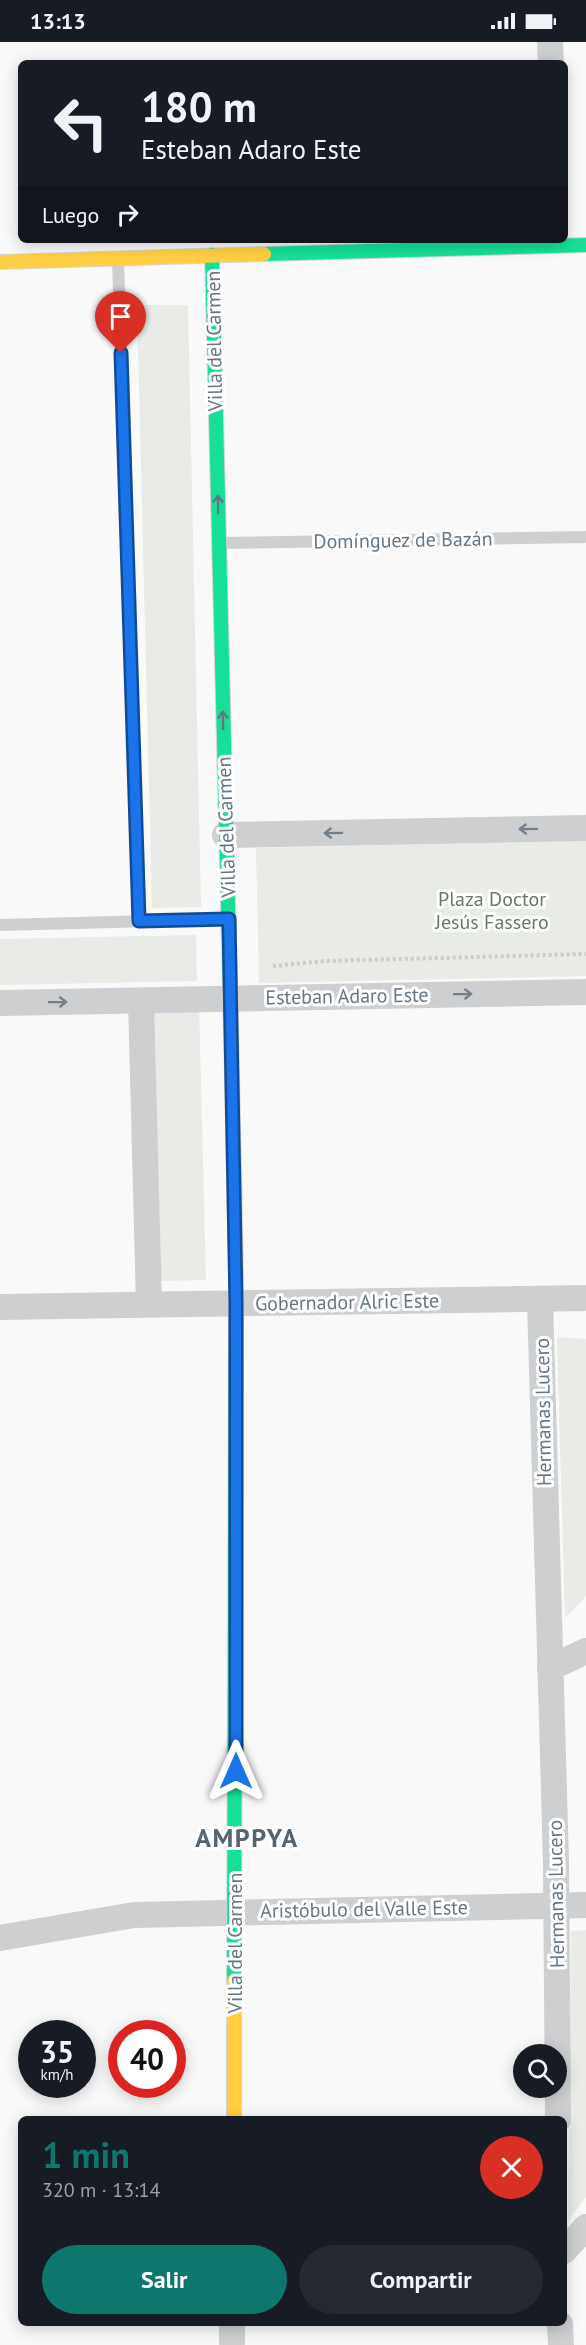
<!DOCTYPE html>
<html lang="es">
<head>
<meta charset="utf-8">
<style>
  :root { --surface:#171b24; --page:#242831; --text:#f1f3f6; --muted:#9ea1a6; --accent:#0f766e }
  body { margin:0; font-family:"PT Sans",sans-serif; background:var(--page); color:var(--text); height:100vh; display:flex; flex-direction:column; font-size:22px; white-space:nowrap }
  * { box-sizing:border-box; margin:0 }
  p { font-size:20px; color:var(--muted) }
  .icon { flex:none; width:33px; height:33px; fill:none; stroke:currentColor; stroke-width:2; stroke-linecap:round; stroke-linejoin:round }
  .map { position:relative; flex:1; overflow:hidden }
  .details { position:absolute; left:18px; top:2074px; width:549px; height:210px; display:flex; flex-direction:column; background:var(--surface); border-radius:9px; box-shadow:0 3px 15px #0003 }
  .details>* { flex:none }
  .top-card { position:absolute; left:18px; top:18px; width:550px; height:183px; border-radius:9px; box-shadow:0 3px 15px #0003; background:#171b24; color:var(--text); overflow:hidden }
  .fabs { position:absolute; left:513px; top:2002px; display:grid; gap:12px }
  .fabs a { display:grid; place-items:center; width:54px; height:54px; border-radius:50%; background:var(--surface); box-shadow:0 3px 15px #0003; font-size:30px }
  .speed { position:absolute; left:18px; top:1978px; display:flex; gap:12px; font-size:30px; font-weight:700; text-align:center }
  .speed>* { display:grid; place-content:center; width:78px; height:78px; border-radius:50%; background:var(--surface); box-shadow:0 3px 15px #0003; line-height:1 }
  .speed small { font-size:15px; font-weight:400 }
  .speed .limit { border:9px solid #d22; background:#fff; color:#111 }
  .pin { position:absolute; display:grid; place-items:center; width:51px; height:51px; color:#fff; margin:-62px -26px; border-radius:50% 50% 50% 0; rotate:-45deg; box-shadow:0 0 6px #0007 }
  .pin .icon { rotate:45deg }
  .me { position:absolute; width:66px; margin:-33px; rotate:0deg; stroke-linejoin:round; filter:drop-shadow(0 0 4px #0008) }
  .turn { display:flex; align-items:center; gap:21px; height:126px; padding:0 24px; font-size:27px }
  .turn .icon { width:78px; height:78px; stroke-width:2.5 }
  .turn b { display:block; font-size:42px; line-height:51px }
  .then { display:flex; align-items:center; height:57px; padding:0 24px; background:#0003; gap:12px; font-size:22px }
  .round { display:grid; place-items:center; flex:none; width:63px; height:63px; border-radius:32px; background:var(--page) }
  .overview { display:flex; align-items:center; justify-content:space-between; height:102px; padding:0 24px }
  h1 { font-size:36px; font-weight:700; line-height:45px; color:var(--accent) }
  .cta { display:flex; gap:12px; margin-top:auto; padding:12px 24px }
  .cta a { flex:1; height:69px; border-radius:36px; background:var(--accent); color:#fff; font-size:24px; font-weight:700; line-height:69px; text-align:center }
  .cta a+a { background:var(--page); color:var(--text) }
  .status { display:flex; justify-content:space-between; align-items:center; height:42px; padding:0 30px; background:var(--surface); direction:ltr }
  .status svg { height:16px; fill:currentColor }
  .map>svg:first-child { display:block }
  .green { fill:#e8ebe6 }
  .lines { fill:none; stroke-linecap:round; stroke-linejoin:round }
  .fast-casing { stroke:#d5d6d7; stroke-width:16 }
  .slow-casing { stroke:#d5d6d7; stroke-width:16 }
  .path { stroke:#cbcccd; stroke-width:4; stroke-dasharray:3 3; stroke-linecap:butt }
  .lane { stroke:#cecfd0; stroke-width:12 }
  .street { stroke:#cecfd0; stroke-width:26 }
  .fast { stroke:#16e098; stroke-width:14 }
  .slow { stroke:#ffcf43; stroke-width:14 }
  .oneway { stroke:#657683 }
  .oneway2 { stroke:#707f8b }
  .route-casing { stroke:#114b97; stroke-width:15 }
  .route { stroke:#1a73e8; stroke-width:10 }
  .labels { text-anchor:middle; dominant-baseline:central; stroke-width:6; stroke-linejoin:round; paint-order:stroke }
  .street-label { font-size:20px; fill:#657683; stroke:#fff }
  .park-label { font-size:20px; fill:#687a64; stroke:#fff }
  .district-label { font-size:26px; font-weight:bold; letter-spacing:1.5px; fill:#57646e; stroke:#fff }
</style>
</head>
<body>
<div class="status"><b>13:13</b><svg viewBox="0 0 49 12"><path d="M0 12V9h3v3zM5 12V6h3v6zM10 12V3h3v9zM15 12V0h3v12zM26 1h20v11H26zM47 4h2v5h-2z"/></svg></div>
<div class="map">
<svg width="586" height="2303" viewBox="0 0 586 2303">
  <rect width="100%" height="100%" fill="#f9f9f9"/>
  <!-- green -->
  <g class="green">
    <path d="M137 263H188L201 865 152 866Z"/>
    <path d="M586 799V934L259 941 256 806Z"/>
    <path d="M196 893 197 939 0 943V897Z"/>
    <path d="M199 962 206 1238 161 1239 154 963Z"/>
    <path d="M557 1295 586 1297V1554L565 1576Z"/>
    <path d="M586 1888V2155L568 2179 571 1889Z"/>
  </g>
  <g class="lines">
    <defs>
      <g id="fast">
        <path d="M264 212 586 203"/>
        <path d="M212 213 231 984"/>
        <path d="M234 1939 236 1234"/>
      </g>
      <g id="slow">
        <path d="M0 220 264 212"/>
        <path d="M231 984 236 1234"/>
        <path d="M234 2078V1939"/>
      </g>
    </defs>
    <!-- fast casing -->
    <use href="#fast" class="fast-casing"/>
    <!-- slow casing -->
    <use href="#slow" class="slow-casing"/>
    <!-- path -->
    <path class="path" d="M273 924 325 919 586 912"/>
    <!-- lane -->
    <g class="lane">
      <path d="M118 218 139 879"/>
      <path d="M221 501 586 495"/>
      <path d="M0 883 228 877"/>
    </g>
    <!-- street -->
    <g class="street">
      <path d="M550 0 551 21"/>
      <path d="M225 793 586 786"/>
      <path d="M141 959 149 1262"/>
      <path d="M0 961 586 950"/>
      <path d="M540 1258 556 1820 558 2078"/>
      <path d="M0 1265 586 1256"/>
      <path d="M550 1626 586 1609"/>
      <path d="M0 1896 134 1873 586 1863"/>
      <path d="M564 2209 586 2185"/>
      <path d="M560 2282 561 2303"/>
      <path d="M232 2303V2282"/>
    </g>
    <!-- fast -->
    <use href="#fast" class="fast"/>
    <!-- slow -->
    <use href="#slow" class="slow"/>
  </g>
  <!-- one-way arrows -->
  <defs><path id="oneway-shaft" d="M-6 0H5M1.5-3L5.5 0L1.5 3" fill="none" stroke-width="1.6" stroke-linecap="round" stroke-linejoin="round" transform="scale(1.5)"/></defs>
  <g class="oneway">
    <use href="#oneway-shaft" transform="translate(218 462) rotate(-91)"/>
    <use href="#oneway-shaft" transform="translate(223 678) rotate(-91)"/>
  </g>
  <g class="oneway2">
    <use href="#oneway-shaft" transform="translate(528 787) rotate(179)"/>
    <use href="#oneway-shaft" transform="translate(333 791) rotate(179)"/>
    <use href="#oneway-shaft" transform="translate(463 952) rotate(-1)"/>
    <use href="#oneway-shaft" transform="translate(58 960) rotate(-1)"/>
  </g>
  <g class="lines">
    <defs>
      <path id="route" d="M121 311 139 879 229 877 236 1261V1729"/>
    </defs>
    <!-- route casing -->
    <use href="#route" class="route-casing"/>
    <!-- route -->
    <use href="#route" class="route"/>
  </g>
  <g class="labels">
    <!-- street labels -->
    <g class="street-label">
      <text transform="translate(214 299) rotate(-91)">Villa del Carmen</text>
      <text transform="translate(403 498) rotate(-1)">Domínguez de Bazán</text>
      <text transform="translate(226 785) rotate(-92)">Villa del Carmen</text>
      <text transform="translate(347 954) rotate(-1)">Esteban Adaro Este</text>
      <text transform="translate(347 1260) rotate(-1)">Gobernador Alric Este</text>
      <text transform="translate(543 1370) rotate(-91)">Hermanas Lucero</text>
      <text transform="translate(556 1852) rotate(-91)">Hermanas Lucero</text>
      <text transform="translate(364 1867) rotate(-1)">Aristóbulo del Valle Este</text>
      <text transform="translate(235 1901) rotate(-90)">Villa del Carmen</text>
    </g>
    <!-- park labels -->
    <g class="park-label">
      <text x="492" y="857">Plaza Doctor<tspan x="492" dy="23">Jesús Fassero</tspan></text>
    </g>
    <!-- district labels -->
    <g class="district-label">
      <text x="247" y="1795">AMPPYA</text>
    </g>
  </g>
</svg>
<div class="fabs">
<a><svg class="icon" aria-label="search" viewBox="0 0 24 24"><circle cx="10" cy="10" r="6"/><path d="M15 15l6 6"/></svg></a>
</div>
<div class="speed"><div>35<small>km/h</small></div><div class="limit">40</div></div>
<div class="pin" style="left:121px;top:311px;background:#d93025"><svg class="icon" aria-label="arrive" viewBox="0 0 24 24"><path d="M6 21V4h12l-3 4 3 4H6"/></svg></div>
<svg class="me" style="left:236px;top:1729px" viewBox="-20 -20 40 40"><path d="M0-17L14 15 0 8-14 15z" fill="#1a73e8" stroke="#fff" stroke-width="4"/></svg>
<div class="top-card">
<div class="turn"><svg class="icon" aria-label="left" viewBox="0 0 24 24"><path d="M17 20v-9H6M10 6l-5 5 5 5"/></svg><div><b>180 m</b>Esteban Adaro Este</div></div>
<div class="then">Luego<svg class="icon" aria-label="right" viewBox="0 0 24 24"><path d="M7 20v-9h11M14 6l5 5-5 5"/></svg></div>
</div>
<section class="details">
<div class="overview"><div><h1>1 min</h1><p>320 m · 13:14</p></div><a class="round" style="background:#d93025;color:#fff"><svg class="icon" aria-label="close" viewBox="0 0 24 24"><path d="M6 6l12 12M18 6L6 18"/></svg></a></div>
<div class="cta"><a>Salir</a><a>Compartir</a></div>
</section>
</div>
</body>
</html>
